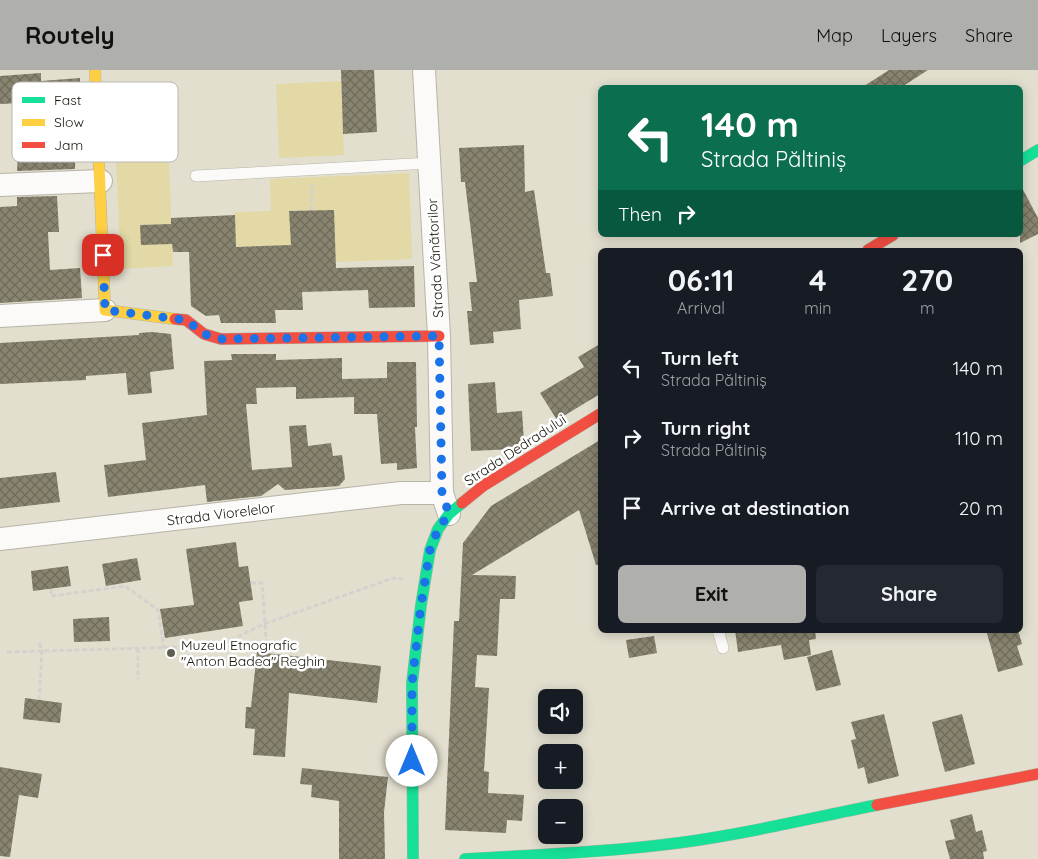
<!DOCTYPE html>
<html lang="en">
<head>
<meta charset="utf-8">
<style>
  :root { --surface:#171b24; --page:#242831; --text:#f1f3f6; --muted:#9ea1a6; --accent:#afafab }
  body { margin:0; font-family:Quicksand,sans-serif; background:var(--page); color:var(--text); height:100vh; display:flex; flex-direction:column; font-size:19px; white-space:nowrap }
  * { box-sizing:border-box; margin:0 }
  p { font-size:16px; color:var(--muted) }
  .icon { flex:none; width:28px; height:28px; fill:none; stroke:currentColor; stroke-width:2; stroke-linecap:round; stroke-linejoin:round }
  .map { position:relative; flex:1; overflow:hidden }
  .panel { position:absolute; left:598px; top:178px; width:425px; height:385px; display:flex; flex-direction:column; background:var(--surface); border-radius:8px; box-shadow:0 2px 12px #0003 }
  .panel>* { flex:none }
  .hud { position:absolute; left:598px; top:15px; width:425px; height:152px; border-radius:8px; box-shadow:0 2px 12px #0003; background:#0b6e4f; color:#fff; overflow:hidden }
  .fabs { position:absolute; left:538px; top:619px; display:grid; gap:10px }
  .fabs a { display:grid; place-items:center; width:45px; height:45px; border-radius:8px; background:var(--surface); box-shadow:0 2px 12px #0003; font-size:25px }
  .pin { position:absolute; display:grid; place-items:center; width:42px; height:42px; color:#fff; margin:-21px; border-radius:10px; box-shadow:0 2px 8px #0006 }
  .me { position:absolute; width:55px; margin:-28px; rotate:0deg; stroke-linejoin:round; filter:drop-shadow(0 0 4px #0008) }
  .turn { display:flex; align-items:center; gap:18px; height:105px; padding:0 20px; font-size:22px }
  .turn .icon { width:65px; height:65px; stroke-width:2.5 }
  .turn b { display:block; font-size:35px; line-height:42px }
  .then { display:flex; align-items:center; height:48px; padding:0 20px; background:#0003; gap:10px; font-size:19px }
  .eta { display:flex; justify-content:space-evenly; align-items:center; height:85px; text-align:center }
  .eta b { font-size:30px; font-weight:700; line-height:35px }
  .button { display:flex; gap:10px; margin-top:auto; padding:10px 20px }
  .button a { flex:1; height:58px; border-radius:8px; background:var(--accent); color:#111; font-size:20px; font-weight:700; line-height:58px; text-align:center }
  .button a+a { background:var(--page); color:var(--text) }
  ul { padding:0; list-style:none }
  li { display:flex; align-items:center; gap:15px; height:70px; padding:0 20px }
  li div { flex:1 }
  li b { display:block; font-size:19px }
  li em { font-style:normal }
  header { display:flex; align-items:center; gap:30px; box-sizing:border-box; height:70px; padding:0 25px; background:var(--accent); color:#111 }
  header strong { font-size:24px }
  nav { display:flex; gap:28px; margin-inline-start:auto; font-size:18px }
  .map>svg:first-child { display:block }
  .green { fill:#e2d9a7 }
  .building { fill:url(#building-cross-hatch) }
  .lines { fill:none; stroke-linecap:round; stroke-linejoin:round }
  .lane-casing { stroke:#b7b4a7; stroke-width:12 }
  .street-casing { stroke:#b7b4a7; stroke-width:24 }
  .fast-casing { stroke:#b7b4a7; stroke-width:12 }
  .slow-casing { stroke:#b7b4a7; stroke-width:12 }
  .jam-casing { stroke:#b7b4a7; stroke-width:12 }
  .path { stroke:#d4d2cd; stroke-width:3; stroke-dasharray:5 2.5; stroke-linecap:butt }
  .lane { stroke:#fbfaf8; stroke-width:11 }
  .street { stroke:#fbfaf8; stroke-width:22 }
  .fast { stroke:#16e098; stroke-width:11 }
  .slow { stroke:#ffcf43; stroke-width:11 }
  .jam { stroke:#f24e42; stroke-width:11 }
  .route { stroke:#1a73e8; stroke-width:9; stroke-dasharray:0 16.2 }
  .poi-dot { fill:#5f5c50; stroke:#fff; stroke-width:2 }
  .labels { text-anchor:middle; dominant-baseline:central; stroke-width:5; stroke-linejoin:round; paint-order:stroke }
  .street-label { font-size:14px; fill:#18160b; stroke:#fff }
  .poi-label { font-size:14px; fill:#18160b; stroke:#fff; text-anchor:start }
  .key { fill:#fff; stroke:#bab9b6; stroke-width:1 }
  .key-label { font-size:14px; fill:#18160b }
</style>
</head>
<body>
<header>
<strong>Routely</strong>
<nav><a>Map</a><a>Layers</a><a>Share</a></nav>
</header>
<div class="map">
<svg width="1038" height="789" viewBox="0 0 1038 789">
  <defs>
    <pattern id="building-cross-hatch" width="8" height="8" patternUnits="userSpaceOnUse" patternTransform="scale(1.25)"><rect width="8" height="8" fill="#888470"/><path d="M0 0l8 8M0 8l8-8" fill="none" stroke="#6e6b5a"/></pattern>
  </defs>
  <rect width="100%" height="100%" fill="#e2dfcf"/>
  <!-- green -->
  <g class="green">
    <path d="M341 11 344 85 279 88 276 14Z"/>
    <path d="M116 91 169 92 173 196 121 199Z"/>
    <path d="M409 103 412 189 237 196 234 142 271 141 270 109Z"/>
  </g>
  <!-- building -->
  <g class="building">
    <path d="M341 0H374L377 62 343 64Z"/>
    <path d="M889 0H928L900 18H861Z"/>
    <path d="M41 3V11L80 8 81 44H76L75 99 17 101 18 83H24L25 47H23L22 33 0 34V6Z"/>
    <path d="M524 75 525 122 534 120 546 203H550L553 226 519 230 521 259 493 262 494 273 470 275 467 241H472L469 212H477L465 112H461L459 78Z"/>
    <path d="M1020 114 1038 148V164L1020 173Z"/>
    <path d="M57 126 59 162H48L50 200 80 198 82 228 0 233V137L17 136V127Z"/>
    <path d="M334 140 336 198 414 196 415 237 369 238 368 220 302 222 303 240H275L276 253H221L219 245 206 246 191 236 189 182H173L172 174 141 175 140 155 171 154V148L235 145 236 177 291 175 289 141Z"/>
    <path d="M152 262 171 264 174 299 150 302 152 323 128 325 126 303 86 306V310L0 314V273L139 265V263Z"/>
    <path d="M600 274V324L557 350 540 323 584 297 578 287Z"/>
    <path d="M231 284H276V290L342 288V309L387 308V292H416L417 357H415L417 398 397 400V393L381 394 377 344H354V327L296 329V317L256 318 257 334H246L252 400 292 397 289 356 306 355 308 376 331 373 333 386 342 385 345 409 339 416 285 420 278 414 261 426 207 432 205 415 108 427 104 395 146 390 142 353 207 345 204 291 232 290Z"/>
    <path d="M495 312 497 343 522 341 524 372 513 379 471 381 468 314Z"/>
    <path d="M600 370V495H596L579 440 472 505 516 506 515 529H500L497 586 477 585 475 617 489 618 484 701 489 702 488 723 524 725 522 751 507 750 506 763 445 760 454 551H459L463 473 491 436Z"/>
    <path d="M56 402 60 432 0 439V408Z"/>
    <path d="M236 472 239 497 248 496 253 530 239 532 243 556 165 568 160 539 194 535 186 479Z"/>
    <path d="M137 488 141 510 106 516 102 494Z"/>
    <path d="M68 496 71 516 33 521 31 501Z"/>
    <path d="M109 547 110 571 74 572 73 549Z"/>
    <path d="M735 560H815L816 569 809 570 811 585 784 590 781 575 738 582Z"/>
    <path d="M986 560H1018L1022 574 1017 576 1023 595 998 602Z"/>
    <path d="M654 566 657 583 629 588 626 570Z"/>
    <path d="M832 580 841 615 816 621 807 587Z"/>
    <path d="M257 582 381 596 377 633 289 623 285 687 253 685 255 659 245 658 246 637H251Z"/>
    <path d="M25 628 62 633 60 653 23 649Z"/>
    <path d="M884 644 899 706 868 714 864 697 858 699 851 670 856 669 851 652Z"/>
    <path d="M962 644 975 694 945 702 932 652Z"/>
    <path d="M0 697 42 704 38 728 19 725 10 787 0 786Z"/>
    <path d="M302 698 388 707 384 742 385 789H339V731L311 727 312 715 300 714Z"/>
    <path d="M972 744 976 762 982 760 987 781 983 782 984 789H950L945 771 955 769 950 750Z"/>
  </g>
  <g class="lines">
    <defs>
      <g id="lane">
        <path d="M196 106 430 93"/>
        <path d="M718 560 723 578"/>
      </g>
      <g id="street">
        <path d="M424 0 439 266 442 423 449 444"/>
        <path d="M0 115 101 111"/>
        <path d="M0 246 105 240"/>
        <path d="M0 469 401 423H442"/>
      </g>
      <g id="fast">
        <path d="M1020 91 1038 80"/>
        <path d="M413 789 412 613 421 535 430 480 438 459 449 444 462 433"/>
        <path d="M465 789C531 785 596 783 661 775 734 767 805 749 877 735"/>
      </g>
      <path id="slow" d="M95 0 105 240 175 249"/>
      <g id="jam">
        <path d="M868 180 893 165"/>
        <path d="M175 249 186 250 204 264 221 269 439 266"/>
        <path d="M462 433 483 416 600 344"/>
        <path d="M877 735 1038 704"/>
      </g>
    </defs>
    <!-- lane casing -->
    <use href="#lane" class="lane-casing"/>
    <!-- street casing -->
    <use href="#street" class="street-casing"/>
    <!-- fast casing -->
    <use href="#fast" class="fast-casing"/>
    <!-- slow casing -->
    <use href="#slow" class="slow-casing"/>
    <!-- jam casing -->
    <use href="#jam" class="jam-casing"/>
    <!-- path -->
    <g class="path">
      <path d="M311 140 312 114"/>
      <path d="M251 513H262L267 583"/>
      <path d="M51 519V526L125 516 158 540 164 578"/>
      <path d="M138 578V609"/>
      <path d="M7 582 218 576 264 554 393 508 403 509"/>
      <path d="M39 630 42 581 39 571"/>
    </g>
    <!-- lane -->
    <use href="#lane" class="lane"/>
    <!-- street -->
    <use href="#street" class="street"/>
    <!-- fast -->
    <use href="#fast" class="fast"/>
    <!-- slow -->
    <use href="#slow" class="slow"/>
    <!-- jam -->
    <use href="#jam" class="jam"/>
  </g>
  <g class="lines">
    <!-- route -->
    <path class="route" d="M103 185 105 240 186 250 204 264 221 269 439 266 442 423 449 444 438 459 430 480 421 535 412 613V691"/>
  </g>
  <!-- markers -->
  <circle class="poi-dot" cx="171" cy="583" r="5"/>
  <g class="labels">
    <!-- street labels -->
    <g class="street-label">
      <text transform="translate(435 188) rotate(-93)">Strada Vânătorilor</text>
      <text transform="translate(515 380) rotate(-33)">Strada Dedradului</text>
      <text transform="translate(221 444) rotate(-7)">Strada Viorelelor</text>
    </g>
    <!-- poi labels -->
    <g class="poi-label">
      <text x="181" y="575">Muzeul Etnografic<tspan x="181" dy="16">"Anton Badea" Reghin</tspan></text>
    </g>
  </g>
  <!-- legend -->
  <rect x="12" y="12" width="166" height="80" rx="8" class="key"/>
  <rect x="22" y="27" width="23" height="6" fill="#16e098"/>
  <rect x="22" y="49" width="23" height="7" fill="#ffcf43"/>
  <rect x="22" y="72" width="23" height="6" fill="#f24e42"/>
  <g class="key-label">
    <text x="54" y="35">Fast</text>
    <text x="54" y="57">Slow</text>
    <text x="54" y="80">Jam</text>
  </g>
</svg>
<div class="fabs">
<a><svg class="icon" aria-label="sound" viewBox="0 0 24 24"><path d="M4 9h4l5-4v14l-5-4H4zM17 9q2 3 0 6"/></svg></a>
<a>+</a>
<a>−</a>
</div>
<div class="pin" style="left:103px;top:185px;background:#d93025"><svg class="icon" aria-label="arrive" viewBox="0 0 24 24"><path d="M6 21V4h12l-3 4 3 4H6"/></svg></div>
<svg class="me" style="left:412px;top:691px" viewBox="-20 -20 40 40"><circle r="19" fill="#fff"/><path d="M0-13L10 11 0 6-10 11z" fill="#1a73e8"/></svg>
<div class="hud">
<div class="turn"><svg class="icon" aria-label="left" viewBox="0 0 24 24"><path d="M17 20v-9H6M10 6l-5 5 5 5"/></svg><div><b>140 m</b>Strada Păltiniș</div></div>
<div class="then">Then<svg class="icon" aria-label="right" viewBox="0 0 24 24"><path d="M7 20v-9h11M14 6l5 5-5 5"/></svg></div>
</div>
<section class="panel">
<div class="eta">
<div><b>06:11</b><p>Arrival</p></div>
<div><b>4</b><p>min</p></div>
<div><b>270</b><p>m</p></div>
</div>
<ul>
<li><svg class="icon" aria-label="left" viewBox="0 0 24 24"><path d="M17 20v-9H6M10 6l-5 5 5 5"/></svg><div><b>Turn left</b><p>Strada Păltiniș</p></div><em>140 m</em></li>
<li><svg class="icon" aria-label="right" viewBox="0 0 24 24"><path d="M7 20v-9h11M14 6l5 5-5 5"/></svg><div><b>Turn right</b><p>Strada Păltiniș</p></div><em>110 m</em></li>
<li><svg class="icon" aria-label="arrive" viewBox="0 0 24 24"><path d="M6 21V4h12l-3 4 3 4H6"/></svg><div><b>Arrive at destination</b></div><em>20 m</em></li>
</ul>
<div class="button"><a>Exit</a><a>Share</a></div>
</section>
</div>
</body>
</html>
